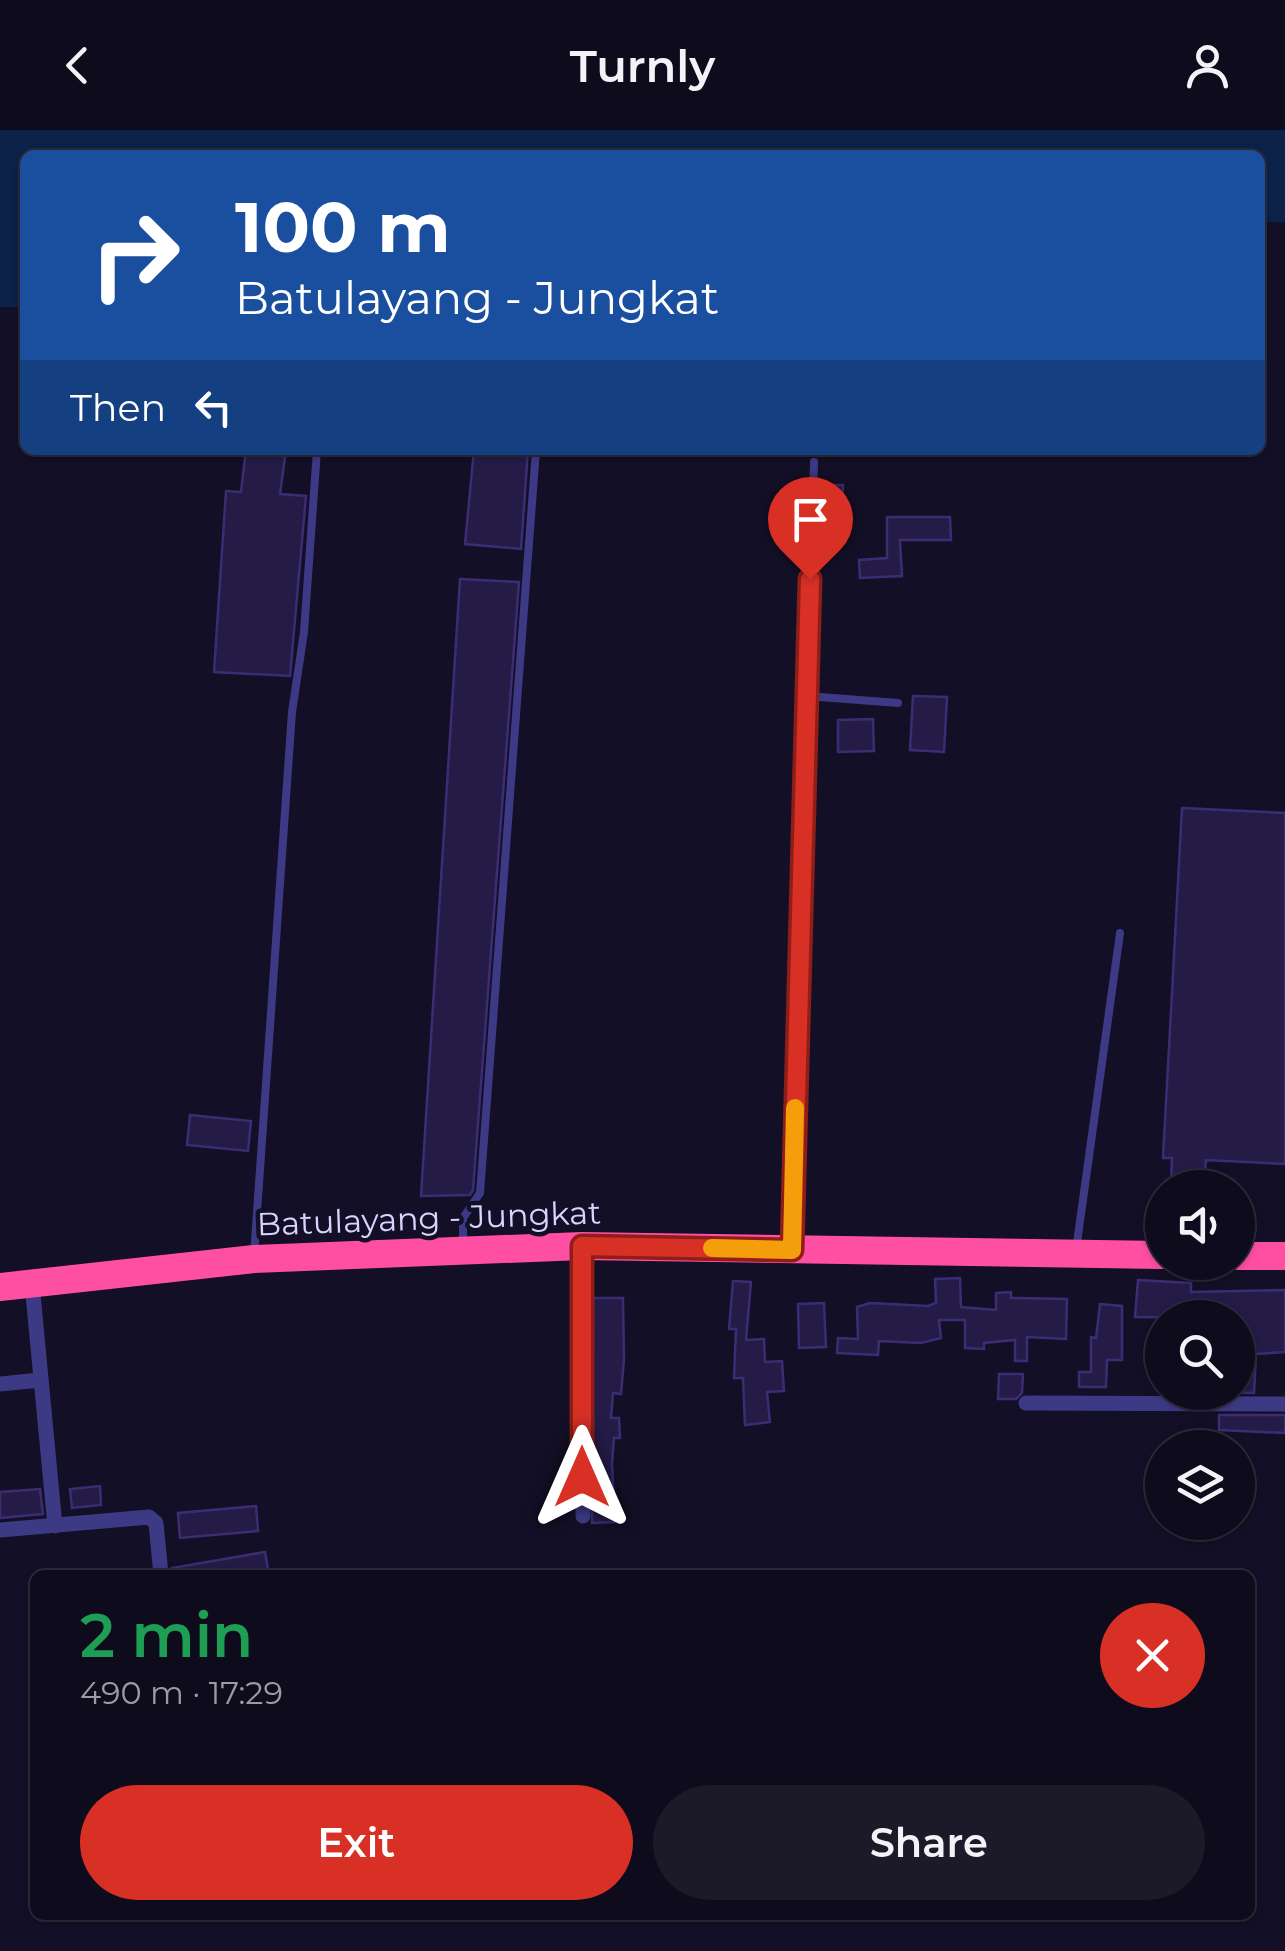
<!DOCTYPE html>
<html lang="en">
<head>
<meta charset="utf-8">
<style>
  :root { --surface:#0e0b1c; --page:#1c1929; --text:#f1f3f6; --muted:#9b9ba3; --line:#2e2b3b; --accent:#d93025 }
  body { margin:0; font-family:Montserrat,sans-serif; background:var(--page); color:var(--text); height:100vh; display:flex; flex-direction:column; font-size:38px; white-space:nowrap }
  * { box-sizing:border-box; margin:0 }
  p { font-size:32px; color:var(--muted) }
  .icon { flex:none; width:55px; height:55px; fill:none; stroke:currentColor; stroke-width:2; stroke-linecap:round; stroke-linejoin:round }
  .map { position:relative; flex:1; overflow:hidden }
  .panel { position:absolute; left:30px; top:1440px; width:1225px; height:350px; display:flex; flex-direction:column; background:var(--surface); border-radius:15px; box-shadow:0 2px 8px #0004,0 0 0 2px var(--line) }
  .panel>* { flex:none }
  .hud { position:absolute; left:20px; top:20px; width:1245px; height:305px; border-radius:15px; box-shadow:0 2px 8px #0004,0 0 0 2px var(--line); background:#1a4fa0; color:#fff; overflow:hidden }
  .fabs { position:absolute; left:1145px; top:1040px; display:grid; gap:20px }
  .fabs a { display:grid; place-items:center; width:110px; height:110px; border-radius:50%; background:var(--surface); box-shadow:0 2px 8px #0004,0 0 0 2px var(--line); font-size:50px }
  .pin { position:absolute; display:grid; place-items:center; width:85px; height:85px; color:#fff; margin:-102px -42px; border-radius:50% 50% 50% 0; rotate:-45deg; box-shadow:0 0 10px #0007 }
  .pin .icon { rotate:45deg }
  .me { position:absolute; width:110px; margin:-55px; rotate:0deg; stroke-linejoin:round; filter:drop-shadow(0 0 8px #0008) }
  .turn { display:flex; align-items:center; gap:35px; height:210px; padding:0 50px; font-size:45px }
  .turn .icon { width:130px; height:130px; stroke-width:2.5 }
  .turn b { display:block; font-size:70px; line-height:85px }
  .then { display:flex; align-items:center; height:95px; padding:0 50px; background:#0003; gap:20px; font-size:38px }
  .round { display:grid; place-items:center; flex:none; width:105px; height:105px; border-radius:52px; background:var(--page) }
  .head { display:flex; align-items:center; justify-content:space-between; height:170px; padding:0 50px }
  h1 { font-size:60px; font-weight:600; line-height:75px; color:#1e9e55 }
  .button { display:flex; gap:20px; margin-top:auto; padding:20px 50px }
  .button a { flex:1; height:115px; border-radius:60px; background:var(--accent); color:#fff; font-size:40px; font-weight:600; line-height:115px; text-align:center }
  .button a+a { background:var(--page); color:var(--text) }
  header { display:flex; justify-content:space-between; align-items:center; height:130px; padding:0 50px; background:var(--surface); font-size:45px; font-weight:600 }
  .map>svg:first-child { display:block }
  .water { fill:#0c2248 }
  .building { fill:#241b47; stroke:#3b2d73; stroke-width:2.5 }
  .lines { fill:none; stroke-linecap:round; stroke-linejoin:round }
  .lane { stroke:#3d3a85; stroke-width:8 }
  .street { stroke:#3d3a85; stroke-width:15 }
  .highway { stroke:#ff4fa3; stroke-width:28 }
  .route-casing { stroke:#8d1f18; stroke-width:25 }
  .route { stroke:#d93025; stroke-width:18 }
  .slow { stroke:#f59e0b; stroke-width:18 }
  .labels { text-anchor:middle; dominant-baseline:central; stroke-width:9; stroke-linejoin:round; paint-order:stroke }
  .street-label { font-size:32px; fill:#d9d4ff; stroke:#130f26 }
</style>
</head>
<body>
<header><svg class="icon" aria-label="back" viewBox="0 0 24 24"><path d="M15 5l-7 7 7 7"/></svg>Turnly<svg class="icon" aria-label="person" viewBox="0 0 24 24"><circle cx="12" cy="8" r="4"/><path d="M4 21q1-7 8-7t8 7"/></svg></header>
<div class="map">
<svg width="1285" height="1821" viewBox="0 0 1285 1821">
  <rect width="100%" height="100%" fill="#130f26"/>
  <!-- water -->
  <path class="water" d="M0 0H1285V92H1260V25H25V177H0Z"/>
  <!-- building -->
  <g class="building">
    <path d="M246 320H286L280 364 306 366 290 546 214 542 226 361 241 362Z"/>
    <path d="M474 320H528L521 419 465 414Z"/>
    <path d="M826 355H843L842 392H825Z"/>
    <path d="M887 387H950L951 410H900L902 446 860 448 859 430 887 428Z"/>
    <path d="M460 449 519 452 473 1060 470 1065 421 1066Z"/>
    <path d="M913 566 947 567 944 622 910 620Z"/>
    <path d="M873 589 874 621 838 622V590Z"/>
    <path d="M1182 678 1285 683V1034L1206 1030 1204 1054 1171 1053 1172 1028H1163Z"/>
    <path d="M190 985 251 991 248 1021 187 1015Z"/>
    <path d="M960 1148 961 1177 996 1180V1163L1011 1162V1168L1067 1169 1066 1209 1027 1207V1231H1015V1210L984 1213V1219L965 1218V1190H939L941 1208 921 1213 879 1211 878 1225 837 1223 838 1208 858 1209 857 1177 870 1173 928 1176 936 1173 935 1149Z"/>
    <path d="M1138 1150 1191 1153V1162L1285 1160V1222L1256 1224 1254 1263 1222 1262H1238V1188L1135 1187Z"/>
    <path d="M733 1151 751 1152 746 1210 764 1209 765 1232 782 1231 784 1261 767 1262 770 1292 745 1295 743 1248H734L736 1199H729Z"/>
    <path d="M593 1168H623L624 1229 621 1264 613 1263 611 1288H619L620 1308H614L612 1334 615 1392 592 1393Z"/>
    <path d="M824 1173 826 1217 799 1218 798 1174Z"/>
    <path d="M1100 1174 1122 1176V1230H1107L1106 1257H1079V1242H1091V1207L1096 1208Z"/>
    <path d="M999 1244H1023L1022 1263 1016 1269H998Z"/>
    <path d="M1219 1285H1285V1303L1219 1300Z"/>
    <path d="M100 1356 101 1375 72 1378 70 1359Z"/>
    <path d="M40 1359 43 1384 0 1388V1362Z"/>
    <path d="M256 1376 258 1401 180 1408 178 1383Z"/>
    <path d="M265 1422 269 1445H172V1438Z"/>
  </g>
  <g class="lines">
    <!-- lane -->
    <g class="lane">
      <path d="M807 566 898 573"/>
      <path d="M792 1112 814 332"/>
      <path d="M463 1115V1088L480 1063 536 320"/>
      <path d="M1076 1120 1120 803"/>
      <path d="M254 1125 292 582 304 502 317 320"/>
    </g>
    <!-- street -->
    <g class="street">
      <path d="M582 1116 583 1386"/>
      <path d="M32 1154 55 1396"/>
      <path d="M0 1254 40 1250"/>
      <path d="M1026 1273 1285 1274"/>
      <path d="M0 1400 149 1387 156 1393 161 1445"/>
    </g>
    <!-- highway -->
    <g class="highway">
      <path d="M1238 1126H1285"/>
      <path d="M0 1157 254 1129 582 1116 1162 1125"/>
    </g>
  </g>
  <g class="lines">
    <defs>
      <path id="route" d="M582 1347V1116L792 1120 810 449"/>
    </defs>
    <!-- route casing -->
    <use href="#route" class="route-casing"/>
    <!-- route -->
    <use href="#route" class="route"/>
    <!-- slow -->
    <path class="slow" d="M712 1118 792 1120 795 978"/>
  </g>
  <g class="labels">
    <!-- street labels -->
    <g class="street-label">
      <text transform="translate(429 1088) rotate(-2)">Batulayang - Jungkat</text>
    </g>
  </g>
</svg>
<div class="fabs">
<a><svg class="icon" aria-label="sound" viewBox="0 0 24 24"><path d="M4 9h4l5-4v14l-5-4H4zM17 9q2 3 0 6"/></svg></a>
<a><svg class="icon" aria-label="search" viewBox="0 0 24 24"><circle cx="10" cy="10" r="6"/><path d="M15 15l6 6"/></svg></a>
<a><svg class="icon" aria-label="layers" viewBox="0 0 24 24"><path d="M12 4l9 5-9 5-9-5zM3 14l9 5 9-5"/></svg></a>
</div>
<div class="pin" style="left:810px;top:449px;background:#d93025"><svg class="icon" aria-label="arrive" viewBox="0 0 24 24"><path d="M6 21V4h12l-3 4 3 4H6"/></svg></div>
<svg class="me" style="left:582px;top:1347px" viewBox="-20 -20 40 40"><path d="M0-17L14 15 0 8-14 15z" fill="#d93025" stroke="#fff" stroke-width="4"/></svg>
<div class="hud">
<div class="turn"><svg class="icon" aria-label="right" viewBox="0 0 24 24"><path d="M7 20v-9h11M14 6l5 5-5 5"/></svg><div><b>100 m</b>Batulayang - Jungkat</div></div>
<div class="then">Then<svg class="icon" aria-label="left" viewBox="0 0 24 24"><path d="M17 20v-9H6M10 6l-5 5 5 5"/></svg></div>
</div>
<section class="panel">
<div class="head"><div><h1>2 min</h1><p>490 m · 17:29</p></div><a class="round" style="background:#d93025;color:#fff"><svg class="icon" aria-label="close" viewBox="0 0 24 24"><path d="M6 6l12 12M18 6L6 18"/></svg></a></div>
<div class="button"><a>Exit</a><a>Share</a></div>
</section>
</div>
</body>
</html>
